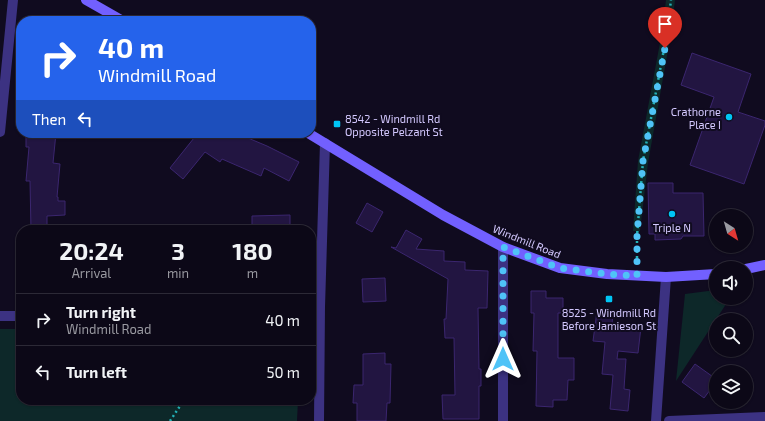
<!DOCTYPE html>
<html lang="en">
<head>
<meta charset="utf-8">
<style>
  :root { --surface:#0c0817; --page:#1a1624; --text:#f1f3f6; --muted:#9a9aa1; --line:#2c2936 }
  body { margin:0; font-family:"Exo 2",sans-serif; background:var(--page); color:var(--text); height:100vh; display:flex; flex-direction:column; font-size:15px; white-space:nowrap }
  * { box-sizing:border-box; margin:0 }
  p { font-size:13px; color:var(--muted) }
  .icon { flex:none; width:22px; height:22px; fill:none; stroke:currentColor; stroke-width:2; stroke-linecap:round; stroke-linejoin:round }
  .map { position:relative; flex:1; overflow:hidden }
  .sheet { position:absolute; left:16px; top:225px; width:300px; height:180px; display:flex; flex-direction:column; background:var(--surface); border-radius:16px; box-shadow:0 1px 3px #0004,0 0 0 1px var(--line) }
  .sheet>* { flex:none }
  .banner { position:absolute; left:16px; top:16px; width:300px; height:122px; border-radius:16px; box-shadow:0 1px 3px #0004,0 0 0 1px var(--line); background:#2563eb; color:#fff; overflow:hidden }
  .needle { width:26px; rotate:143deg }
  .fabs { position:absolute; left:709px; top:209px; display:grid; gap:8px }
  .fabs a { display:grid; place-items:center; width:44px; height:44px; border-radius:50%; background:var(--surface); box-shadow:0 1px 3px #0004,0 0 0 1px var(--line); font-size:20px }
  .pin { position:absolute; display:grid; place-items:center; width:34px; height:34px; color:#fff; margin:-41px -17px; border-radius:50% 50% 50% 0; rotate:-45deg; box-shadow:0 0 4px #0007 }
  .pin .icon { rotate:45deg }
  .me { position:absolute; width:44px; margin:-22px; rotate:0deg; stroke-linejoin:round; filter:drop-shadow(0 0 3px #0008) }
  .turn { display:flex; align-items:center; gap:14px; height:84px; padding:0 16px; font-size:18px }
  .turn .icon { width:52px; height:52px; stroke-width:2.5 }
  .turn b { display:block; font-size:28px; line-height:34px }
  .then { display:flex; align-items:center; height:38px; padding:0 16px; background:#0003; gap:8px; font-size:15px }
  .eta { display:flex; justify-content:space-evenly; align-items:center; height:68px; text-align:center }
  .eta b { font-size:24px; font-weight:700; line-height:28px }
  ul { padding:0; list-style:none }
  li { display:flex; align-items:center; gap:12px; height:52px; padding:0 16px; border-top:1px solid var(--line) }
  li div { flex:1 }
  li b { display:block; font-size:15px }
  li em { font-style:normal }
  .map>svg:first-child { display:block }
  .green { fill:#0d2829 }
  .building { fill:#221541; stroke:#3b266f }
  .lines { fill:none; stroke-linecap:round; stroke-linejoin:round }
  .path { stroke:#24b3b8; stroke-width:2.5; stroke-dasharray:2 3; stroke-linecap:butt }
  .minor { stroke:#3c3282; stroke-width:10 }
  .secondary { stroke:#7260ff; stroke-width:10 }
  .route { stroke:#4fc3f7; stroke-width:7; stroke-dasharray:0 12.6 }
  .poi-dot { fill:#00c5f4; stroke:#100b1f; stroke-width:1.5 }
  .labels { text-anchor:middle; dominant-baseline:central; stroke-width:4; stroke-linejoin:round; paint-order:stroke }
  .poi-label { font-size:11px; fill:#d4c9ff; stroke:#100b1f }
  .street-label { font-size:11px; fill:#d4c9ff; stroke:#100b1f }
</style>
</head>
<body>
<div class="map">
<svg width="765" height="421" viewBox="0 0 765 421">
  <rect width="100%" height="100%" fill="#100b1f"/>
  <!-- green -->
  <g class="green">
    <path d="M666 0H675L671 33 648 163 640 231H633L638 161 662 32Z"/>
    <path d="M716 290V298H730L676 381 685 294Z"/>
    <path d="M0 329H21V400H298L297 421H0Z"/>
  </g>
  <!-- building -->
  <g class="building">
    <path d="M692 53 751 74 738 112 765 121V125L744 184 690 165 714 97 681 85Z"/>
    <path d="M26 133H56L53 163 60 164 57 197H58V201H65V215L47 216V230H31L30 181H26L29 147H26Z"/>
    <path d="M198 133H236L267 146 299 162 289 181 264 168 261 176 222 159 220 162 205 152 183 179 170 168Z"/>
    <path d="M648 183H673V193H703L704 236H683L681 239 655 240V234H649Z"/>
    <path d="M367 203 383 212 372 232 356 223Z"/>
    <path d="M290 215V230H252V216Z"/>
    <path d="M406 230 422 239 416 249 444 251V261L465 262V270L488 271 487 308H478L479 369H481V386H479V419H443L442 395H455L454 338H445L444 319H446L448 279 391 247 396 248Z"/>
    <path d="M385 278 386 301 363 302 362 279Z"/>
    <path d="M531 291H546V298H563V313H558V358H574V380H568L567 400H553V407L536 406 537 351H533L534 313H531Z"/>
    <path d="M597 311 613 313 612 324 641 327 638 353 618 351 617 359H626L624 389 630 390 628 411 610 409 613 375 602 374 605 342 593 341Z"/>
    <path d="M385 353V364H391L390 403H387L386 421H357V403H353L354 385H363V354Z"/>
    <path d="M695 364 716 379V382L704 398 682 382Z"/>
  </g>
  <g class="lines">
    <!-- path -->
    <g class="path">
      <path d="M637 263V236L643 161 667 33 671 0"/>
      <path d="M170 421 184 400"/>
    </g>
    <!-- minor -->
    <g class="minor">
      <path d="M0 132 13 0"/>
      <path d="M0 316H21"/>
      <path d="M319 421 320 307 325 143"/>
      <path d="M503 421V247"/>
      <path d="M656 421 666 277"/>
      <path d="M669 421 765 417"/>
    </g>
    <!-- secondary -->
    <g class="secondary">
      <path d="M86 0 123 21"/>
      <path d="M308 133 443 215 503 247 560 268 607 274 666 277 716 274"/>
      <path d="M746 269 765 265"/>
    </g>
  </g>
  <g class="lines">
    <!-- route -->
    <path class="route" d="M503 359V247L560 268 607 274 637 276V236L643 161 665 48"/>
  </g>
  <!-- markers -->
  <g class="poi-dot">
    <circle cx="729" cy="117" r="4"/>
    <rect x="333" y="120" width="8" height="8" rx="2"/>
    <circle cx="672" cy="214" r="4"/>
    <rect x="605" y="295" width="8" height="8" rx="2"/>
  </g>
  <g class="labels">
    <!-- poi labels -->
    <g class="poi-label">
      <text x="721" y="111" text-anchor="end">Crathorne<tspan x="721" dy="13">Place I</tspan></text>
      <text x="345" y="118" text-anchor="start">8542 - Windmill Rd<tspan x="345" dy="13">Opposite Pelzant St</tspan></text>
      <text x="672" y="227">Triple N</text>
      <text x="609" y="312">8525 - Windmill Rd<tspan x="609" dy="13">Before Jamieson St</tspan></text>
    </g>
    <!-- street labels -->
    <g class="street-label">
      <text transform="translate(527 241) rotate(22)">Windmill Road</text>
    </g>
  </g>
</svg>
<div class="fabs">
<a><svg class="needle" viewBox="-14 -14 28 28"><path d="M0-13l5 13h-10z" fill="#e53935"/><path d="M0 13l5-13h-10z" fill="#9a9aa1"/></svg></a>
<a><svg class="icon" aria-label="sound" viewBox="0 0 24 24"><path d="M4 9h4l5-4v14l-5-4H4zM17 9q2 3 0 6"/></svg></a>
<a><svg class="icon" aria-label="search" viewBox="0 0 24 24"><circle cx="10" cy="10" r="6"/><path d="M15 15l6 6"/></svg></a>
<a><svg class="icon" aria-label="layers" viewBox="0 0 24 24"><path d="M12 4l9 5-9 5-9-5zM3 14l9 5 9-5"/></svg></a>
</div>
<div class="pin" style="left:665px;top:48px;background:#d93025"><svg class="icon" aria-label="arrive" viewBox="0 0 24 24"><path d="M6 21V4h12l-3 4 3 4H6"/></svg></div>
<svg class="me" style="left:503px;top:359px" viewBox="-20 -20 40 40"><path d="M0-17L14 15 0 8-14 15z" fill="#4fc3f7" stroke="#fff" stroke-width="4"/></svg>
<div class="banner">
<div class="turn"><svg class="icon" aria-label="right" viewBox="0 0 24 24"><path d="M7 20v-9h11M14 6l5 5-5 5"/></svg><div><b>40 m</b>Windmill Road</div></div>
<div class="then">Then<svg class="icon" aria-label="left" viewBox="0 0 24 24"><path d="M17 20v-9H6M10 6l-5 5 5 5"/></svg></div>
</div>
<section class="sheet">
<div class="eta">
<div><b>20:24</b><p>Arrival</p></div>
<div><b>3</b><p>min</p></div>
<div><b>180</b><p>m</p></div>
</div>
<ul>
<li><svg class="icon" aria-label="right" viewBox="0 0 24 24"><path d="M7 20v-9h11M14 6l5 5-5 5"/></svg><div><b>Turn right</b><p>Windmill Road</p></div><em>40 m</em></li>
<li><svg class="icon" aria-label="left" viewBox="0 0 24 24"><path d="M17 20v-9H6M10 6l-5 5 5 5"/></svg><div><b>Turn left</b></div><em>50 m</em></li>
</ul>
</section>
</div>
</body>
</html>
